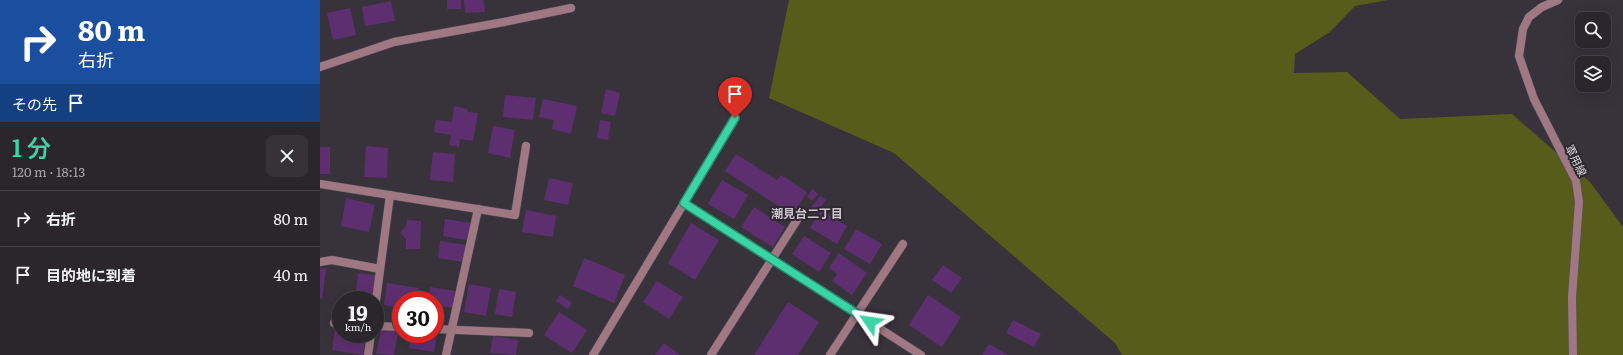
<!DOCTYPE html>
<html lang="ja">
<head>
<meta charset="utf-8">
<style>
  :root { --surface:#2a262c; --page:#363238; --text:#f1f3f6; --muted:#a5a5a9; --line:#464348; --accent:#3ad4a5 }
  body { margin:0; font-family:Literata,"Noto Sans JP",serif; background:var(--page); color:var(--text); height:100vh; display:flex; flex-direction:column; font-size:15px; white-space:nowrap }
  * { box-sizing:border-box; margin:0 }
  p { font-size:13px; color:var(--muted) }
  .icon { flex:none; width:22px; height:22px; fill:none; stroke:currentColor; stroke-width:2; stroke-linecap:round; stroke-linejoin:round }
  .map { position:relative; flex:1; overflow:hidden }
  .side { display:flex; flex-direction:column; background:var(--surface); width:320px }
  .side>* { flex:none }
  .top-card { background:#1a4fa0; color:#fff; overflow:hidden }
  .controls { position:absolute; left:1255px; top:12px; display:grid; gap:8px }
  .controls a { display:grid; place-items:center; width:36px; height:36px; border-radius:8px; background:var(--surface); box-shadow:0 4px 16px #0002,0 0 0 1px var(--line); font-size:20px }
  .speed { position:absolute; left:12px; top:291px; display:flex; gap:8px; font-size:20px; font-weight:700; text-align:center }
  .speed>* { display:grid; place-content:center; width:52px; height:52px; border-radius:50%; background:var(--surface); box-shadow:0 4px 16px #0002,0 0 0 1px var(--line); line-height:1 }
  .speed small { font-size:10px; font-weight:400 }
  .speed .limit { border:6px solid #d22; background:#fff; color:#111 }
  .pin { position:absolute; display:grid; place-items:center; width:34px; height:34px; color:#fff; margin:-41px -17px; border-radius:50% 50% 50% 0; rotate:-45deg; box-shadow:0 0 4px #0007 }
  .pin .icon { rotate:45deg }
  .me { position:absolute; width:44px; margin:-22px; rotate:302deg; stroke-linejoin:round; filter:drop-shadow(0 0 3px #0008) }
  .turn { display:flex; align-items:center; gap:14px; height:84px; padding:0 12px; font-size:18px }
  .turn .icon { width:52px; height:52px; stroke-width:2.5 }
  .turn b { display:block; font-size:28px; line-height:34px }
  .then { display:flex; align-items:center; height:38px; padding:0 12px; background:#0003; gap:8px; font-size:15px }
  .round { display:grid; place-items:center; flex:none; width:42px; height:42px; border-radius:8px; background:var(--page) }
  .headline { display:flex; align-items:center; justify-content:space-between; height:68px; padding:0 12px }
  h1 { font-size:24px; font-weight:600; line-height:30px; color:var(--accent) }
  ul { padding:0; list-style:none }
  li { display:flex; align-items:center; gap:12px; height:56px; padding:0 12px; border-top:1px solid var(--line) }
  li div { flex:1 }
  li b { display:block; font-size:15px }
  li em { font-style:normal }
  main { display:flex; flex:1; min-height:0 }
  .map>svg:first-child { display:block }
  .green { fill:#585c1a }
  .building { fill:#5e2f70 }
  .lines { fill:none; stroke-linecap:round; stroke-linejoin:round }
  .minor-casing { stroke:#555058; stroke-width:9 }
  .minor { stroke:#a07884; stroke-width:8 }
  .route-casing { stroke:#268a6b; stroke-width:10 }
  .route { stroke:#3ad4a5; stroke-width:7 }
  .labels { text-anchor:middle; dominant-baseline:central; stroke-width:4; stroke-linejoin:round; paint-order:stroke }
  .street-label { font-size:11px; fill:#dbd7dc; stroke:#2e2830 }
  .neighbourhood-label { font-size:12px; font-weight:bold; fill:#cbc3ce; stroke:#2e2830 }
</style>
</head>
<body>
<main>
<section class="side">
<div class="top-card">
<div class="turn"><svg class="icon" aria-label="right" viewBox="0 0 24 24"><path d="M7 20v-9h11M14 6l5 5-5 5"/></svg><div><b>80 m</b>右折</div></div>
<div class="then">その先<svg class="icon" aria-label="arrive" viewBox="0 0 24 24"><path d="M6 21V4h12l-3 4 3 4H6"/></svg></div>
</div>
<div class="headline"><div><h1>1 分</h1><p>120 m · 18:13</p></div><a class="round"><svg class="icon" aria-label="close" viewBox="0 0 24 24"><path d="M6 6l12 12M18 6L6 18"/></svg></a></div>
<ul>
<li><svg class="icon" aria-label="right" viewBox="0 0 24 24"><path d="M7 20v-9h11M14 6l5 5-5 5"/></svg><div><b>右折</b></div><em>80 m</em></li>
<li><svg class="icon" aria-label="arrive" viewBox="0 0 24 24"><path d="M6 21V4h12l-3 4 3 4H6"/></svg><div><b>目的地に到着</b></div><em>40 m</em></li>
</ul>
</section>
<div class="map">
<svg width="1303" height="355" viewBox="0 0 1303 355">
  <rect width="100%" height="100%" fill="#38323b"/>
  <!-- green -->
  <path class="green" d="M469 0H1068L1035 6 1010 32 975 54 974 73 1027 72 1080 119 1192 114 1270 182 1303 227V355H802L795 343 574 153 449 98Z"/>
  <!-- building -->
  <g class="building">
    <rect x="127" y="0" width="14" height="9"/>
    <path d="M144 0H164L165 12 145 13Z"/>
    <path d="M71 1 75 21 45 26 42 7Z"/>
    <path d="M30 8 36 35 13 40 7 13Z"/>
    <path d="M286 89 300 93 295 116 281 113Z"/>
    <path d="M185 95 216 98 213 120 183 117Z"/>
    <path d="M223 99 257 106 251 134 232 129 234 120 219 117Z"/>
    <path d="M134 106 147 109 148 112 158 113 153 141 140 139 139 147 129 145 131 135 114 132 116 120 132 122Z"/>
    <path d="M280 120 291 122 288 140 277 138Z"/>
    <path d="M173 126 195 130 190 158 168 153Z"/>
    <path d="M46 146 68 148 67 178 44 177Z"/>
    <rect x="0" y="147" width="10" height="27"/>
    <path d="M113 152 135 154 133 182 110 180Z"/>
    <path d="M416 154 457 180 461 175 487 192 472 215 405 171Z"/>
    <path d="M229 178 253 183 248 205 224 200Z"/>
    <path d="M402 180 428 195 414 219 388 204Z"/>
    <path d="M492 189 498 194 492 201 487 197Z"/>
    <path d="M500 196 506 200 495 214 489 210Z"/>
    <path d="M26 198 55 205 49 232 21 226Z"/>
    <path d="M434 207 465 227 453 247 421 227Z"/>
    <path d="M206 210 236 216 233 237 202 232Z"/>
    <path d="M501 210 527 226 517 244 490 228Z"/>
    <path d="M125 219 150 223 147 240 123 236Z"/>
    <path d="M87 220 101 221 100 249H86V239L80 233 86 226Z"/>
    <path d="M371 223 399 240 375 280 348 263Z"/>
    <path d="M536 229 562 244 550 264 524 249Z"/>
    <path d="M484 236 511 253 499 272 472 254Z"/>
    <path d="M120 241 146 245 143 262 118 258Z"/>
    <path d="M519 253 547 273 532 295 512 281 517 274 509 268Z"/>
    <path d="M264 258 305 275 294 303 253 286Z"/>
    <path d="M623 265 642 278 631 293 612 280Z"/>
    <path d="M0 268 6 269 2 299 0 298Z"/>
    <path d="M38 273 55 275 53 294 36 292Z"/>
    <path d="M337 281 363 297 349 319 323 302Z"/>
    <path d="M67 283 99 288 97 300H81V308L64 305Z"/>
    <path d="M149 284 171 288 166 316 144 312Z"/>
    <path d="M110 287 135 291 133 308 115 305V300H108Z"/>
    <path d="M179 289 196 292 192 317 175 314Z"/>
    <path d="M35 293 52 296 51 300H34Z"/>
    <path d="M240 295 252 303 248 309 236 301Z"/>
    <path d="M608 295 641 317 622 347 589 325Z"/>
    <path d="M468 302 499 322 478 355H434Z"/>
    <path d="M239 312 267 330 252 353 224 335Z"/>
    <path d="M693 320 721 334 714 347 686 333Z"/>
    <path d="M15 328 21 329V334H46L43 355 12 350Z"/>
    <path d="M61 329 78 332 74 355 56 354Z"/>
    <path d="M91 334 117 335 114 352 89 348Z"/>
    <path d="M173 336 198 340 196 355 170 353Z"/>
    <path d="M344 343 360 355H335Z"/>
    <path d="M669 344 688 355H662Z"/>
  </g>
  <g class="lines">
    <defs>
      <g id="minor">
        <path d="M1238 0 1222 7 1209 17 1203 29 1199 56 1214 99 1256 181 1259 202 1252 297 1253 355"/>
        <path d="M0 67 74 42 184 22 251 8"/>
        <path d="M0 184 195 215 206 146"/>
        <path d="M364 203 601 355"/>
        <path d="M0 262 12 260 60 269"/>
        <path d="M55 308 70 195"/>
        <path d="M14 323H21"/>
        <path d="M55 326 81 327"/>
        <path d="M115 329 209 333"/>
        <path d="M48 355 51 334"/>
        <path d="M126 355 158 209"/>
        <path d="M273 355 415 118"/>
        <path d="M391 355 477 220"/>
        <path d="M510 355 583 244"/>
      </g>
    </defs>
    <!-- minor casing -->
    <use href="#minor" class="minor-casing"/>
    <!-- minor -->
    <use href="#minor" class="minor"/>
  </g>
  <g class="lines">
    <defs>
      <path id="route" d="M415 118 364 203 550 322"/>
    </defs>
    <!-- route casing -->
    <use href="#route" class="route-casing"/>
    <!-- route -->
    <use href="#route" class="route"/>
  </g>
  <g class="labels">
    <!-- street labels -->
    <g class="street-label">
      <text transform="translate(1257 160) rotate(64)">軍用線</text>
    </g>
    <!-- neighbourhood labels -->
    <g class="neighbourhood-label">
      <text x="487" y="213">潮見台二丁目</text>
    </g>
  </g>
</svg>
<div class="controls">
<a><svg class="icon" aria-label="search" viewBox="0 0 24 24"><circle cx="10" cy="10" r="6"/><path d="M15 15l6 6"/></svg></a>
<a><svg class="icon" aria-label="layers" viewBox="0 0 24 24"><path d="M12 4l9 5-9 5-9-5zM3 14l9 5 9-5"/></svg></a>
</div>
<div class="speed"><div>19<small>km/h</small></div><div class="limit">30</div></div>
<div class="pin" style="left:415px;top:118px;background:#d93025"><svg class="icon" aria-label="arrive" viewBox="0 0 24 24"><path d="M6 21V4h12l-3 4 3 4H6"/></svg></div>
<svg class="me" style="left:550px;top:322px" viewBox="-20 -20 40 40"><path d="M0-17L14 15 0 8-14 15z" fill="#3ad4a5" stroke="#fff" stroke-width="4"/></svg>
</div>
</main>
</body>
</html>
